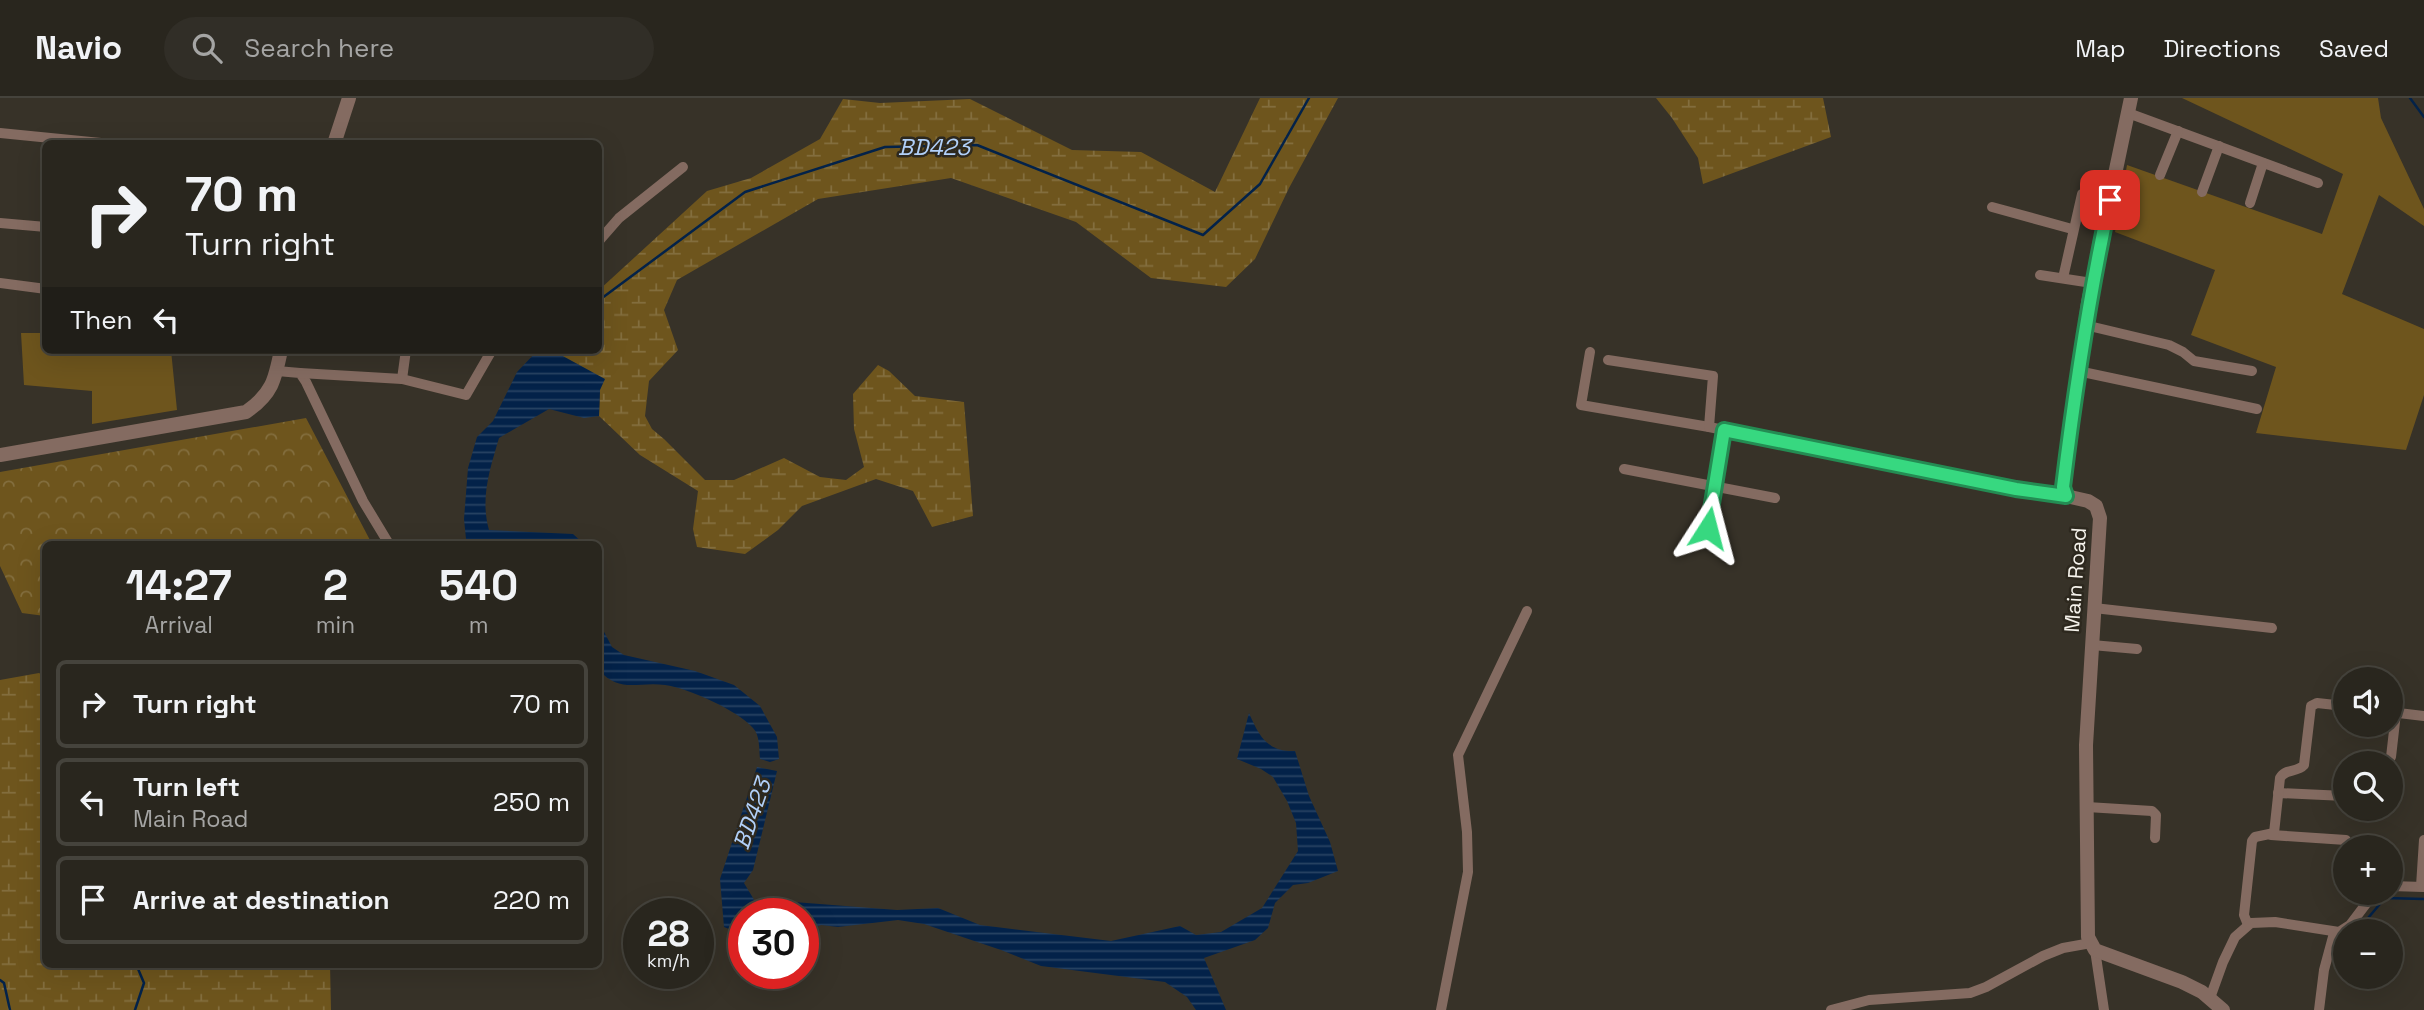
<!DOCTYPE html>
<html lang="en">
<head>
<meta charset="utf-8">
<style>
  :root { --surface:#29261e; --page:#312e27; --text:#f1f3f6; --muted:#a5a5a4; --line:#45433c }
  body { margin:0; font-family:"Space Grotesk",sans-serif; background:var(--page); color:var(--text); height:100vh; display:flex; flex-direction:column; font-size:26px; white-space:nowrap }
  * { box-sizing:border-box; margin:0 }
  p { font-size:23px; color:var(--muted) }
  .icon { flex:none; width:38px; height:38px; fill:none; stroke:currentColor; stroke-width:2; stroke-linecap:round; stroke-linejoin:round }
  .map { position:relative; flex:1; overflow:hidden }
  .drawer { position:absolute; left:42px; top:443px; width:560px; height:427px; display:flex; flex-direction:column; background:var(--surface); border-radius:10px; box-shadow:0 7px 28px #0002,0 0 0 2px var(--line) }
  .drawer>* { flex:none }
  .guide { position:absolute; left:42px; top:42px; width:560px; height:214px; border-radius:10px; box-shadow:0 7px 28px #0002,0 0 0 2px var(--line); background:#29261e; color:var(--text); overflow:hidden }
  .fabs { position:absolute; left:2333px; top:569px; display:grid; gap:14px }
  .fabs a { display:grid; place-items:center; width:70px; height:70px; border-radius:50%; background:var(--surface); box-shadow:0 7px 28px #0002,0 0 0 2px var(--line); font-size:35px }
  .speed { position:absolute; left:623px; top:800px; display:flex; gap:14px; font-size:35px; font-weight:700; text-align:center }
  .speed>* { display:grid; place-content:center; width:91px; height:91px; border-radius:50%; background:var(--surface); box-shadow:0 7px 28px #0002,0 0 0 2px var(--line); line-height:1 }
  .speed small { font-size:18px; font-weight:400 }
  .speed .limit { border:10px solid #d22; background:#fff; color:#111 }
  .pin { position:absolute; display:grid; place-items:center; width:60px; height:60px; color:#fff; margin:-30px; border-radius:14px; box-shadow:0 4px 10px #0006 }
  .me { position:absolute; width:77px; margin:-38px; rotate:9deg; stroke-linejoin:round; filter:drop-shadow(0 0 5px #0008) }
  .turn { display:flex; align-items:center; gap:24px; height:147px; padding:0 28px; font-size:32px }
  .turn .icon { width:91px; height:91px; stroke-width:2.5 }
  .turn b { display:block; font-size:49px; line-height:60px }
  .then { display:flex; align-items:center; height:66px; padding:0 28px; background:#0003; gap:14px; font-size:26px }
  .eta { display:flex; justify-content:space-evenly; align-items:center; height:119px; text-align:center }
  .eta b { font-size:42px; font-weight:800; line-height:49px }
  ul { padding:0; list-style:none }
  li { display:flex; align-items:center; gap:21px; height:88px; margin:0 14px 10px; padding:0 14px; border:4px solid var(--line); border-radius:10px }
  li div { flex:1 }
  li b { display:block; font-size:26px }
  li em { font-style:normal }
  header { display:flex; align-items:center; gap:42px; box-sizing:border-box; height:98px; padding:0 35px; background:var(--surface); border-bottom:2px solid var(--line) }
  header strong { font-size:33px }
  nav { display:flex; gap:38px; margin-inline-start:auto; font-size:24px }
  .search { width:490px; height:63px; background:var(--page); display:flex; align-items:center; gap:18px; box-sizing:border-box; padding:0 24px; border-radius:38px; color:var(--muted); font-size:26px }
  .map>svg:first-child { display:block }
  .grass { fill:#6e551d }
  .forest { fill:url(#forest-crowns) }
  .wetland { fill:url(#wetland-marsh) }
  .water { fill:url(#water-rules) }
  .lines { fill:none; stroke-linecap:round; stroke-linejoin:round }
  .stream { stroke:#032249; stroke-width:2.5 }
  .minor { stroke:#846b61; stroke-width:10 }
  .tertiary { stroke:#846b61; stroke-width:14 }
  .route-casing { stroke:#248c53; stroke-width:18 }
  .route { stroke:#37d880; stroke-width:12 }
  .labels { text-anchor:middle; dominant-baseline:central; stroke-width:5; stroke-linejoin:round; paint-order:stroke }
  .street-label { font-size:21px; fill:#f6f3ec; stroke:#2d281e }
  .water-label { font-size:23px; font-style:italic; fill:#b1d0f9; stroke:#2d281e }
</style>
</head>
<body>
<header>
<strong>Navio</strong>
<div class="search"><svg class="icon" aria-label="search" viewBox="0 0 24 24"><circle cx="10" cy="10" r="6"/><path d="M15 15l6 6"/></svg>Search here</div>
<nav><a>Map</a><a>Directions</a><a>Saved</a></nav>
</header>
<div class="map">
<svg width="2424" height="912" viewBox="0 0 2424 912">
  <defs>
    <pattern id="forest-crowns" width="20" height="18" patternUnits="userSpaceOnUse" patternTransform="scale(1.75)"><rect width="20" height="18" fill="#6e551d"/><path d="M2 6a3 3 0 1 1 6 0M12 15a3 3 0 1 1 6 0" fill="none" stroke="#836e3e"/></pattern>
    <pattern id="wetland-marsh" width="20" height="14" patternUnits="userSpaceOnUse" patternTransform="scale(1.75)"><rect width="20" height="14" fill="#6e551d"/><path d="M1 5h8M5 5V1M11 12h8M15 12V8" fill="none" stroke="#836e3e"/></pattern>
    <pattern id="water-rules" width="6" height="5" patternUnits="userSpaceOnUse" patternTransform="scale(1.75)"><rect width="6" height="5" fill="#032249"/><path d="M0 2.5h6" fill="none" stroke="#284363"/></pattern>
  </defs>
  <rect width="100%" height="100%" fill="#373228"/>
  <!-- grass -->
  <g class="grass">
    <path d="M2182 0H2378L2381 20 2424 111V128L2379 97 2342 196 2424 231V297L2406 352 2256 335 2276 269 2191 237 2215 172 2115 134 2127 67 2322 136 2343 76Z"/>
    <path d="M21 235H45L46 252H171L177 312 92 326V293L24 287Z"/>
  </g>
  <!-- forest -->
  <path class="forest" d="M306 320 372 446H46L45 518 22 515 0 468V374Z"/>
  <!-- wetland -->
  <g class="wetland">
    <path d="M1260 0H1338L1289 90 1255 161 1226 189 1151 180 1076 124 951 80 818 101 677 182 664 212 678 252 649 283 645 318 652 331 664 341 705 382H734L784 360 820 379 846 382 864 369 854 331 853 296 878 267 889 273 915 298 964 304 973 418 932 429 913 393 876 381 802 408 778 432 745 456 697 449 693 431 698 393 640 357 599 318 600 292 561 257 565 252H598L599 192 707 93 751 80 820 41 843 1 880 5 970 1 1072 52 1141 54 1215 94Z"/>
    <path d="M1656 0H1823L1831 39 1703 86 1698 60 1672 20Z"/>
    <path d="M39 575 46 579V866H330L331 912H0V582Z"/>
  </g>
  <!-- water -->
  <g class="water">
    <path d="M538 252H565L561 257 605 281 600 292 599 318 584 320 549 311 499 340C490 371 480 400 489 432L573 436 584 446H469L466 441 464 421 468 370 477 339 493 323 517 274Z"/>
    <path d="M599 515 601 528 612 549 624 557 695 573 734 587 760 608 777 639 779 661 770 664 760 661C759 651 760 637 753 630 737 612 688 590 665 587 638 583 620 596 599 572Z"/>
    <path d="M1249 615C1259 638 1267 654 1295 653L1309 698 1330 744 1338 773 1308 785 1293 787 1275 805 1268 830 1255 842 1204 860 1226 912H1196L1187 899 1165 884 1041 868 1001 852 924 826 898 822 838 829 821 827 803 835V816L772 815 794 804 897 812 938 810 980 827 1111 843 1180 828 1196 837 1221 834 1262 810 1298 753 1296 725 1287 703 1273 679 1261 671 1237 661Z"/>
    <path d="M757 669 777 673 753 772 744 785 762 815 744 816V837L724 829 720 781Z"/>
  </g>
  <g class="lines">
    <!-- stream -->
    <g class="stream">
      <path d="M2410 0 2424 19"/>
      <path d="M598 203 745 94 885 49 977 47 1203 137 1260 86 1309 0"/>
      <path d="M2357 833 2385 800 2424 801"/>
      <path d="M0 882 4 885 10 912"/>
      <path d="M135 912 144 885 136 866"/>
    </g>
    <!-- minor -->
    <g class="minor">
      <path d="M2128 15 2318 85"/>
      <path d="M0 35 111 46"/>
      <path d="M2160 77 2178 33"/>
      <path d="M2202 94 2219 48"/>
      <path d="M2250 105 2263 65"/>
      <path d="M1992 109 2072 131"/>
      <path d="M0 125 46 129"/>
      <path d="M598 144 619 120 683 69"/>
      <path d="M2040 177 2092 185"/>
      <path d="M2063 180 2082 96"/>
      <path d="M0 185 46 191"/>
      <path d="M2085 227 2169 247 2183 254 2194 263 2252 273"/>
      <path d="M1590 254 1581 307 1709 329 2016 391 2066 398"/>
      <path d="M1608 262 1713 278 1709 329"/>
      <path d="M277 273 300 275 306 284 363 403 389 446"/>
      <path d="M2078 273 2257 311"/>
      <path d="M300 275 402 281 466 297 492 252"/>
      <path d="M402 281 406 252"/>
      <path d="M1624 371 1775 400"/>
      <path d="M1708 430 1724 332"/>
      <path d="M2094 510 2272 530"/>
      <path d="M2092 547 2137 551"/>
      <path d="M2390 614 2424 618"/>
      <path d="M2391 659 2396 615"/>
      <path d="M2278 695 2345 698"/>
      <path d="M2087 709 2152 713 2156 717 2155 740"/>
      <path d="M2271 737 2346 742"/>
      <path d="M2390 788 2424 789"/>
      <path d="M2421 788 2424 742"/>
      <path d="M2248 827 2244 817 2252 743 2255 739 2274 735 2280 680C2285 670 2297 675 2304 667L2311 608 2317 605 2345 608"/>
      <path d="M2095 852 2104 912"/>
      <path d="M2210 900 2223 864 2235 839 2251 825 2275 824 2339 834 2350 827 2375 794"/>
      <path d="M1441 912 1468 774 1467 734 1458 657 1527 513"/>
      <path d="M1831 912 1869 902 1970 895 1986 889 2043 858 2063 850 2091 845"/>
      <path d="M2319 912 2324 872 2334 835"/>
    </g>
    <!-- tertiary -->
    <g class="tertiary">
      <path d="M2131 0 2088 205 2063 389 2066 398 2088 403 2096 408 2100 420 2086 647 2088 839 2095 852 2182 884 2202 894 2223 912"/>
      <path d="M334 46 349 0"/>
      <path d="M0 357 246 314C272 296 275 282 281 252"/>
    </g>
  </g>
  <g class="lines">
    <defs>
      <path id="route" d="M1708 430 1724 332 2016 391 2066 398 2063 389C2075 292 2089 197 2110 102"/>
    </defs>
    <!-- route casing -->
    <use href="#route" class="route-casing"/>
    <!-- route -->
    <use href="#route" class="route"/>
  </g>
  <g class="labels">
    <!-- street labels -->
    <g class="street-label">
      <text transform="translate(2075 482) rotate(-86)">Main Road</text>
    </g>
    <!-- water labels -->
    <g class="water-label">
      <text x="934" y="49">BD423</text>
      <text transform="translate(752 716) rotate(-71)">BD423</text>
    </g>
  </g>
</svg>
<div class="fabs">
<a><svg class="icon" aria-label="sound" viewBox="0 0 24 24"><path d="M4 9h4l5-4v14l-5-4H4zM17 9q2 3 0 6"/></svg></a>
<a><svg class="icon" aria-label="search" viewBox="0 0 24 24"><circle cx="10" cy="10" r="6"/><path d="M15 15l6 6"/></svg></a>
<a>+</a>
<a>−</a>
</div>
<div class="speed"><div>28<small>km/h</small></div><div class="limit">30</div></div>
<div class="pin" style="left:2110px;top:102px;background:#d93025"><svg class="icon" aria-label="arrive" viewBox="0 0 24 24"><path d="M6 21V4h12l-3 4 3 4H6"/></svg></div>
<svg class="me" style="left:1708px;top:430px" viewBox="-20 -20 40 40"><path d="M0-17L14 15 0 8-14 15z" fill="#37d880" stroke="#fff" stroke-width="4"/></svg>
<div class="guide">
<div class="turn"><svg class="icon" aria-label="right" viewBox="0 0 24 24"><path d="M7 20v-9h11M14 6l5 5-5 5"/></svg><div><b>70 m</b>Turn right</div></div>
<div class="then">Then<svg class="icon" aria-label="left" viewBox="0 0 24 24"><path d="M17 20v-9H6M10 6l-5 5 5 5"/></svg></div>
</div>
<section class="drawer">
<div class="eta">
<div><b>14:27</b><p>Arrival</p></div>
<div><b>2</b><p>min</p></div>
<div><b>540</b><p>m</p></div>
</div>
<ul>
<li><svg class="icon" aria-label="right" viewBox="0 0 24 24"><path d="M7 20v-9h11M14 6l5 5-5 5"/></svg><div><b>Turn right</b></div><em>70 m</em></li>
<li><svg class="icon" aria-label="left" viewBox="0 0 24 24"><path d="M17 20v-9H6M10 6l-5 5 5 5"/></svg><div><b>Turn left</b><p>Main Road</p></div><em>250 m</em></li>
<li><svg class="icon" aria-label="arrive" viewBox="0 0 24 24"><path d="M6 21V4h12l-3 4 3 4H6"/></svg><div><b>Arrive at destination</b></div><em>220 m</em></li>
</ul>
</section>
</div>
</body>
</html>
